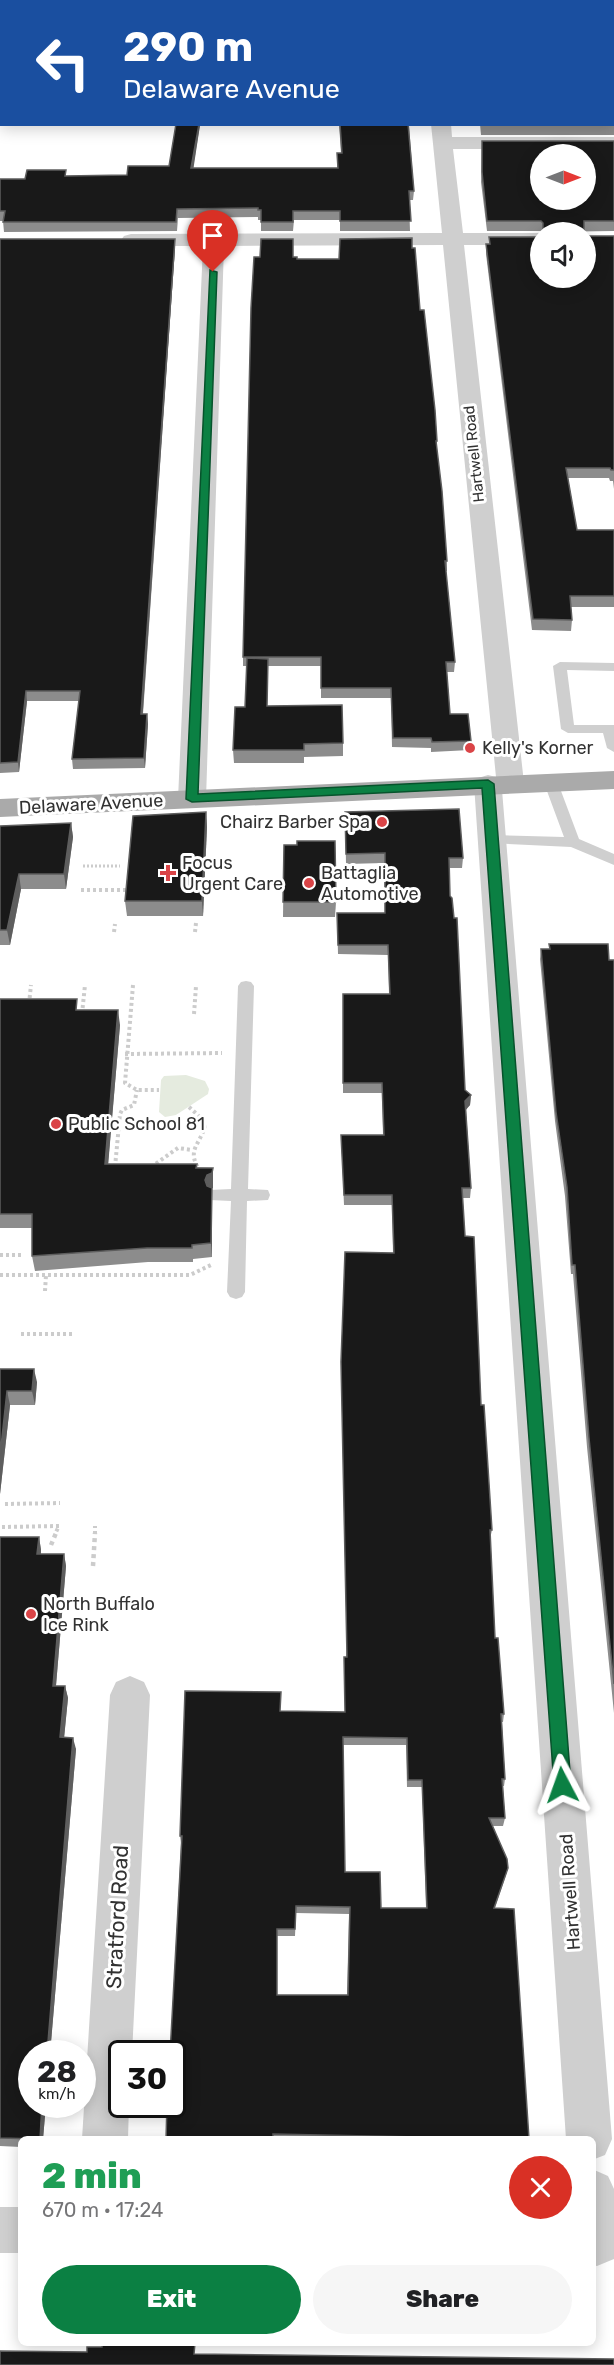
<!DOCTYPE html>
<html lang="en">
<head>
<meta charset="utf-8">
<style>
  :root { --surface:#fff; --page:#f6f6f6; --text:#202124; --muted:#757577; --accent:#0b8043 }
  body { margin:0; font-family:Rubik,sans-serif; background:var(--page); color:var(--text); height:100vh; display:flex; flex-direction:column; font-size:22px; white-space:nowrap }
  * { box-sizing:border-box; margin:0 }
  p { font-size:20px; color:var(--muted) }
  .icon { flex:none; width:33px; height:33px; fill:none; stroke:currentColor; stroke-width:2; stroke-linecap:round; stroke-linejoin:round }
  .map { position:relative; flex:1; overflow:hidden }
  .drawer { position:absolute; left:18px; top:2136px; width:578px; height:210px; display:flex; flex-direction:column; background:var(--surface); border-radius:9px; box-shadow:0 3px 15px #0003 }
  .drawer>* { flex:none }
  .top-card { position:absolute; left:0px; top:0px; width:615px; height:126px; box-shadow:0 3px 15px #0003; background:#1a4fa0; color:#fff; overflow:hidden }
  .needle { width:39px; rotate:90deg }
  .buttons { position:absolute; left:530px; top:144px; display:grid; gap:12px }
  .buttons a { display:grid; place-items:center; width:66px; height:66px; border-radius:50%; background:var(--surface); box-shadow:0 3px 15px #0003; font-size:30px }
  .speed { position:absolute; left:18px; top:2040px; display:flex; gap:12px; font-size:30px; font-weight:700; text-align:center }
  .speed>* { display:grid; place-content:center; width:78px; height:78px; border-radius:50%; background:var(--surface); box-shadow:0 3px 15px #0003; line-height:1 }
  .speed small { font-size:15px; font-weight:400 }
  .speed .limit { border:3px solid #111; border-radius:9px; background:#fff; color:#111 }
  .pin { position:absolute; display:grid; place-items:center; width:51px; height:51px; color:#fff; margin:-62px -26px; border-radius:50% 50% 50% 0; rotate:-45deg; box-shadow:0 0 6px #0007 }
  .pin .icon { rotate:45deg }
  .me { position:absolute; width:66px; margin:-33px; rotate:356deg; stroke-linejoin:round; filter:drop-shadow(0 0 4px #0008) }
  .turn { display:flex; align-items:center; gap:21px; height:126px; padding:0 24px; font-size:27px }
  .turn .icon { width:78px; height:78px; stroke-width:2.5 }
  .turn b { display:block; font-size:42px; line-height:51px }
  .round { display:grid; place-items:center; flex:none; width:63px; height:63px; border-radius:32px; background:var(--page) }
  .overview { display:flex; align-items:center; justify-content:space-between; height:102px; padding:0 24px }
  h1 { font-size:36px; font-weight:800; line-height:45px; color:#1e9e55 }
  .button { display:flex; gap:12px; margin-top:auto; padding:12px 24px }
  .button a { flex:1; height:69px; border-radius:36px; background:var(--accent); color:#fff; font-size:24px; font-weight:800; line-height:69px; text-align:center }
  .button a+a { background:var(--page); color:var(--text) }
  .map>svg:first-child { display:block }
  .green { fill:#e5ebdf }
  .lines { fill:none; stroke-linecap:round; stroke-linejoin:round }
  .path-far2 { stroke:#ccc; stroke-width:3; stroke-dasharray:2 2; stroke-linecap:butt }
  .path-far1 { stroke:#ccc; stroke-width:4; stroke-dasharray:3 3; stroke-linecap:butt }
  .path { stroke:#ccc; stroke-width:4.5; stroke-dasharray:4 4; stroke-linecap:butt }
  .lane { fill:#cfcfcf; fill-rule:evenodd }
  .street { fill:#cfcfcf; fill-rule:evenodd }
  .primary { fill:#aaa; fill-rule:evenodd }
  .wall { fill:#8c8c8c; fill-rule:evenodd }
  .shaded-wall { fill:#5e5e5e }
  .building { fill:#191919; stroke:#5e5e5e; stroke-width:1.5; fill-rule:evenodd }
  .route { fill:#0b8043; stroke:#07532c; stroke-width:1.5 }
  .poi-dot { fill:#da4447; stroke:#fff; stroke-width:2 }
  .labels { text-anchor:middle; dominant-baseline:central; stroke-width:6; stroke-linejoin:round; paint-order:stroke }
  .far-street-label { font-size:15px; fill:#323232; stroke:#fff }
  .poi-label { font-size:18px; fill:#323232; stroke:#fff; text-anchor:start }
  .street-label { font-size:18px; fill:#323232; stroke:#fff }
  .near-street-label { font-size:21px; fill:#323232; stroke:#fff }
</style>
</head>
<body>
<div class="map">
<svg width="614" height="2365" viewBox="0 0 614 2365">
  <rect width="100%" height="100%" fill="#fff"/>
  <!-- green -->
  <path class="green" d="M186 1075 205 1081 209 1089 208 1094 176 1115 165 1117 159 1112 161 1080 164 1076Z"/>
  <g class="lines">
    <!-- path-far2 -->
    <path class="path-far2" d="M83 866H120"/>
    <!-- path-far1 -->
    <g class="path-far1">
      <path d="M81 890H126"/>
      <path d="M114 932 115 924"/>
      <path d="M195 932 196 923"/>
      <path d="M133 985 125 1083 137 1090H159"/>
      <path d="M29 1004 31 985"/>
      <path d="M82 1014 85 985"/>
      <path d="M194 1014 196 986"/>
      <path d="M125 1054 222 1053"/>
      <path d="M189 1107 201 1118 205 1127C198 1147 186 1151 201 1172"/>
      <path d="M115 1167 120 1114 122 1110 134 1105 137 1090"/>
      <path d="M151 1167 178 1148 192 1150"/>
      <path d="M0 1255H21"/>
      <path d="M0 1275H190L213 1264"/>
      <path d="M45 1291 46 1275"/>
      <path d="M21 1334H75"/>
      <path d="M5 1504 60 1503"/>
      <path d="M2 1527 59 1526 55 1534"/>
      <path d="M95 1534V1526"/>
    </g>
    <!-- path -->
    <g class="path">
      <path d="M51 1545 56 1533"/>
      <path d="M93 1566 95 1533"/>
    </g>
    <!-- lane -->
    <g class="lane">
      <path d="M560 662 614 663V671L567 670 574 725H614V752L607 748 603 733H568L561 729 553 666Z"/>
      <path d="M551 778 558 783 579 839 614 854V865L571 847 488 843 486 840 493 835 564 837 544 783Z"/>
      <path d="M246 981 251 982 254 986 248 1189 268 1190 270 1195 268 1200 247 1201 245 1292 242 1297 236 1299 230 1297 227 1292 231 1201 210 1200 208 1195 210 1190 231 1189 238 986 241 982Z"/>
    </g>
    <!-- street -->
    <g class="street">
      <rect x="422" y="0" width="18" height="2"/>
      <rect x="0" y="71" width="2" height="12"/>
      <path d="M431 124H451L452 137H614V149H453L463 233H540V245H464L524 783 520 789 510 792 502 790 612 2139 605 2155 592 2160V2139H566L474 784 478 778 488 775 496 777 443 245 224 246 206 799 202 806 192 808 182 806 178 799 203 246H131L124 244 121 240 124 236 131 234 442 233Z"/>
      <path d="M130 1676 144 1682 150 1695 132 2054H122V2104H129L128 2139H82L110 1695 116 1682Z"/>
      <path d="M592 2169 608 2176 614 2189V2259L597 2266 592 2265Z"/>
      <rect x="0" y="2207" width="21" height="46"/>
    </g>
    <!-- primary -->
    <path class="primary" d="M614 771V789L0 817V799Z"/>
  </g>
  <!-- wall -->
  <g class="wall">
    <path d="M0 0 2 2V43H0Z"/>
    <path d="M614 106V135H481L480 124H614Z"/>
    <path d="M156 124H219L200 125 193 168H337V153H341L339 124H410L409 125 414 191 413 200H409L410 231H340V220H294L293 231H261V220H258V217L178 218 177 231 4 232 3 221H0V179H25L66 170V176L127 175 169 166 176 125H156Z"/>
    <path d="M482 141H614V231L542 232 540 231H487L481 182Z"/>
    <path d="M614 236V489L613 481H610L609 478H568L577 530H614V607H571L572 620 571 631 532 630 486 254V244H489V237Z"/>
    <path d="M0 239H175V248L143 714H147L148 724 145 768 73 769 72 759 79 701H27L19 772 0 773Z"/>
    <path d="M293 257 420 310 437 441V451L447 561V571H446L455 662 454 672H447L450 714 471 741 470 750 431 752V748L392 747 391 698H321V666H268L267 706 343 743V756L304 757V763H234L233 750 245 707 247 666H243V657Z"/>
    <path d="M206 812 207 827 203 916H127L125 901Z"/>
    <path d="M345 812 463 858 462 868H449L450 896 465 1090 471 1095 470 1105 466 1109 471 1188 470 1198H462L465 1236 481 1405 492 1530 490 1539 495 1638 504 1714 503 1722H502L505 1779 504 1786H503L505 1818 503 1826H493L508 1868 506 1875 495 1908 529 2139H166L181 1843 180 1836 280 1711 345 1712 346 1657 393 1253 392 1205H344L341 1135H383L382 1093H343V994H389L388 955 338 954 337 913H385L384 863 346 864ZM343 1745H406L407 1787H422L426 1908H381L345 1872ZM296 1913 349 1914 347 1995H277V1936H295Z"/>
    <path d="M71 823 73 837 66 889H21L10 945H0V826Z"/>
    <path d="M284 845H297L336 902 335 917H283Z"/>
    <path d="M549 944 609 960H614V1713L587 1447 573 1274H571L565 1196 555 1121 540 959 541 949H549Z"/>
    <path d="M0 999 78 1010 120 1025 108 1164 213 1168V1188H212V1257L193 1259V1262H148L35 1271 32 1256V1228H0Z"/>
    <path d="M0 1369 37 1382 35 1405H10L0 1494Z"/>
    <path d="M0 1537H39L41 1550V1554H64L66 1566 56 1686H65L68 1698 64 1737 76 1749 50 2054H32L46 2104 43 2139H21V2147L0 2146Z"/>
  </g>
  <!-- shaded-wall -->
  <g class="shaded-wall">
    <path d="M199 124 200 125 192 178 191 168Z"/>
    <path d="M175 239V248L142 724 141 714Z"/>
    <path d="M26 691 27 701 19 772 18 762Z"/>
    <path d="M147 714 148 724 145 768 144 758Z"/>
    <path d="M206 812 207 827 203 916 202 901Z"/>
    <path d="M71 823 73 837 66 889 64 874Z"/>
    <path d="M19 874 21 889 10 945 7 930Z"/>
    <path d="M118 1010 120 1025 107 1178 105 1164Z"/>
    <path d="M471 1095 470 1105 465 1111V1101Z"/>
    <path d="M213 1168V1188L208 1189 205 1180 207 1175Z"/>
    <path d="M212 1188V1257L211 1243Z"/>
    <path d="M34 1369 37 1382 35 1405 32 1391Z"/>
    <path d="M7 1391 10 1405 0 1494V1456Z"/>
    <path d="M39 1537 41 1550 40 1566 37 1554Z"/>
    <path d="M64 1554 66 1566 55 1697 53 1686Z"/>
    <path d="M65 1686 68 1698 63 1749 60 1737Z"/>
    <path d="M73 1738 76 1749 50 2054H47Z"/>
    <path d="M42 2104H46L43 2139H40Z"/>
  </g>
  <!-- building -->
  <g class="building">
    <path d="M0 0H12V2H2V31H0Z"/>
    <rect x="369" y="0" width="26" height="2"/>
    <path d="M614 106V125H481L614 124Z"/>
    <path d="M176 124H199L191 168H338L337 153H342L340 124H408L414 191H409L411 221H340V211H293V222H261V210H258V208L177 209 176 222H3L5 211H0V179H25L27 170H66L65 176 127 175 128 166H169Z"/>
    <path d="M482 141H614V221H584V232H543V223L541 221H487L482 172ZM540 154H585V200H540Z"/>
    <path d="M585 236H614V470H611L610 468H566L577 530H614V596H570L572 620 533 619 486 244H490L489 237H540V278H585Z"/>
    <path d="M412 238V248H415L420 310H424L435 410 437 441H436L442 491 447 561H445L455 662H446L450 714H468L471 741 432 742 431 738H393L391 688H321V657H243L251 308 254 257H260L261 239H293V257H297V259H339L340 239Z"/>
    <path d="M0 239H175L141 714H147L144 758 72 759 80 691H26L18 762 0 763Z"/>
    <path d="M247 658 268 659 267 706 342 705 343 743 304 744V750H233L235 707H245Z"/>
    <path d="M459 809 463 858H449L450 896 452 898 454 918H457L465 1090 471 1095 465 1101 471 1188H462L465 1236 474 1237 481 1405H484L492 1530H490L495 1638H498L504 1714H501L505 1779H502L505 1818H489L507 1859 508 1868 494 1908 514 1909 529 2139H418V2137L273 2134V2139H166L167 2104H172V2054H170L182 1836H180L185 1691 281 1692 280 1711 345 1712 344 1657H347L341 1362 345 1252 394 1253 392 1195H344L341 1135H384L382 1083H343V994H390L388 945H338L337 913H385V853L346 854 345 812ZM343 1737 407 1738 408 1780H422L427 1908H381L380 1872H345ZM296 1906 350 1907 348 1995H277V1929H295Z"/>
    <path d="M206 812 202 901H125L133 816Z"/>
    <path d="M71 823 64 874H19L7 930H0V826Z"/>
    <path d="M297 841H335L336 902H283L284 845H297Z"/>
    <path d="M549 944H608L609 960H614V1684L589 1438 575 1265H572L567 1187 556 1112 541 949H550Z"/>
    <path d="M0 999H77L76 1010H118L105 1164H197L196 1168H213L212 1173 207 1175 205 1180 207 1186 212 1188 211 1243 192 1245V1248H147L32 1256V1214H0Z"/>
    <path d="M0 1369H34L32 1391H7L0 1456Z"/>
    <path d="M0 1537H39L37 1554H64L53 1686H65L60 1737 73 1738 47 2054H32V2104H42L40 2139 0 2138Z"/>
    <path d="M102 2343H195L194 2354 614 2359V2365H0V2351L87 2352V2347H102Z"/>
  </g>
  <!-- route -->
  <path class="route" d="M210 270 217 272 198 794 488 780 494 784 571 1785 568 1791 562 1793 556 1791 554 1785 482 788 192 802 186 799Z"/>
  <!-- markers -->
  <g class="poi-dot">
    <circle cx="470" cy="748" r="6"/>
    <circle cx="382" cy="822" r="6"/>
    <path d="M165 864h6v6h6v6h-6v6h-6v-6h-6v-6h6z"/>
    <circle cx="309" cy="883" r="6"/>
    <circle cx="56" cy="1124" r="6"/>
    <circle cx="31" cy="1614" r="6"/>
  </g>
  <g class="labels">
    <!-- far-street labels -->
    <g class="far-street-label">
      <text transform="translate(474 454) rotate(-96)">Hartwell Road</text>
    </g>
    <!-- poi labels -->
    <g class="poi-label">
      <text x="482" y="748">Kelly's Korner</text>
      <text x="370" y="822" text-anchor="end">Chairz Barber Spa</text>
      <text x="182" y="863">Focus<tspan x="182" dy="21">Urgent Care</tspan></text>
      <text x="321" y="873">Battaglia<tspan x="321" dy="21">Automotive</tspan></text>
      <text x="68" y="1124">Public School 81</text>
      <text x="43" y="1604">North Buffalo<tspan x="43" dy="21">Ice Rink</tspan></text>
    </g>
    <!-- street labels -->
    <g class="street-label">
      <text transform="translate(91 804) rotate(-3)">Delaware Avenue</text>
      <text transform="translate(570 1892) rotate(-94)">Hartwell Road</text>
    </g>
    <!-- near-street labels -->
    <g class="near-street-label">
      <text transform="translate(117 1917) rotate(-87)">Stratford Road</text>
    </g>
  </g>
</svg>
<div class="buttons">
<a><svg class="needle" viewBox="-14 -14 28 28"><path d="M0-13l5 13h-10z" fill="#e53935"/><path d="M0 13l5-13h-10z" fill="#757577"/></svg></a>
<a><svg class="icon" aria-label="sound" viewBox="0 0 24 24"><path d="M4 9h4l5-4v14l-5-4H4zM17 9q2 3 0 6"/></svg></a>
</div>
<div class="speed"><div>28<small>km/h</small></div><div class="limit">30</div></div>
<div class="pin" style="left:213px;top:272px;background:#d93025"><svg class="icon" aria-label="arrive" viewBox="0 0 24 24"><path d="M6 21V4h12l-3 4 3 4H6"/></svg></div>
<svg class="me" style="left:562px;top:1785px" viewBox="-20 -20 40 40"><path d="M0-17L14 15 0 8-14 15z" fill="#0b8043" stroke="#fff" stroke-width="4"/></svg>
<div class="top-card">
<div class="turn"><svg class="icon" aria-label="left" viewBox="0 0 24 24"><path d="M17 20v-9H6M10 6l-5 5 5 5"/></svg><div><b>290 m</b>Delaware Avenue</div></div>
</div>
<section class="drawer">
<div class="overview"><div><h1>2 min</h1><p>670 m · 17:24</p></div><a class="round" style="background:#d93025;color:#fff"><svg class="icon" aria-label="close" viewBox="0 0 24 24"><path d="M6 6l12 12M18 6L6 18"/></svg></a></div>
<div class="button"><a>Exit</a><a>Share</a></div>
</section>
</div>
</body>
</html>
